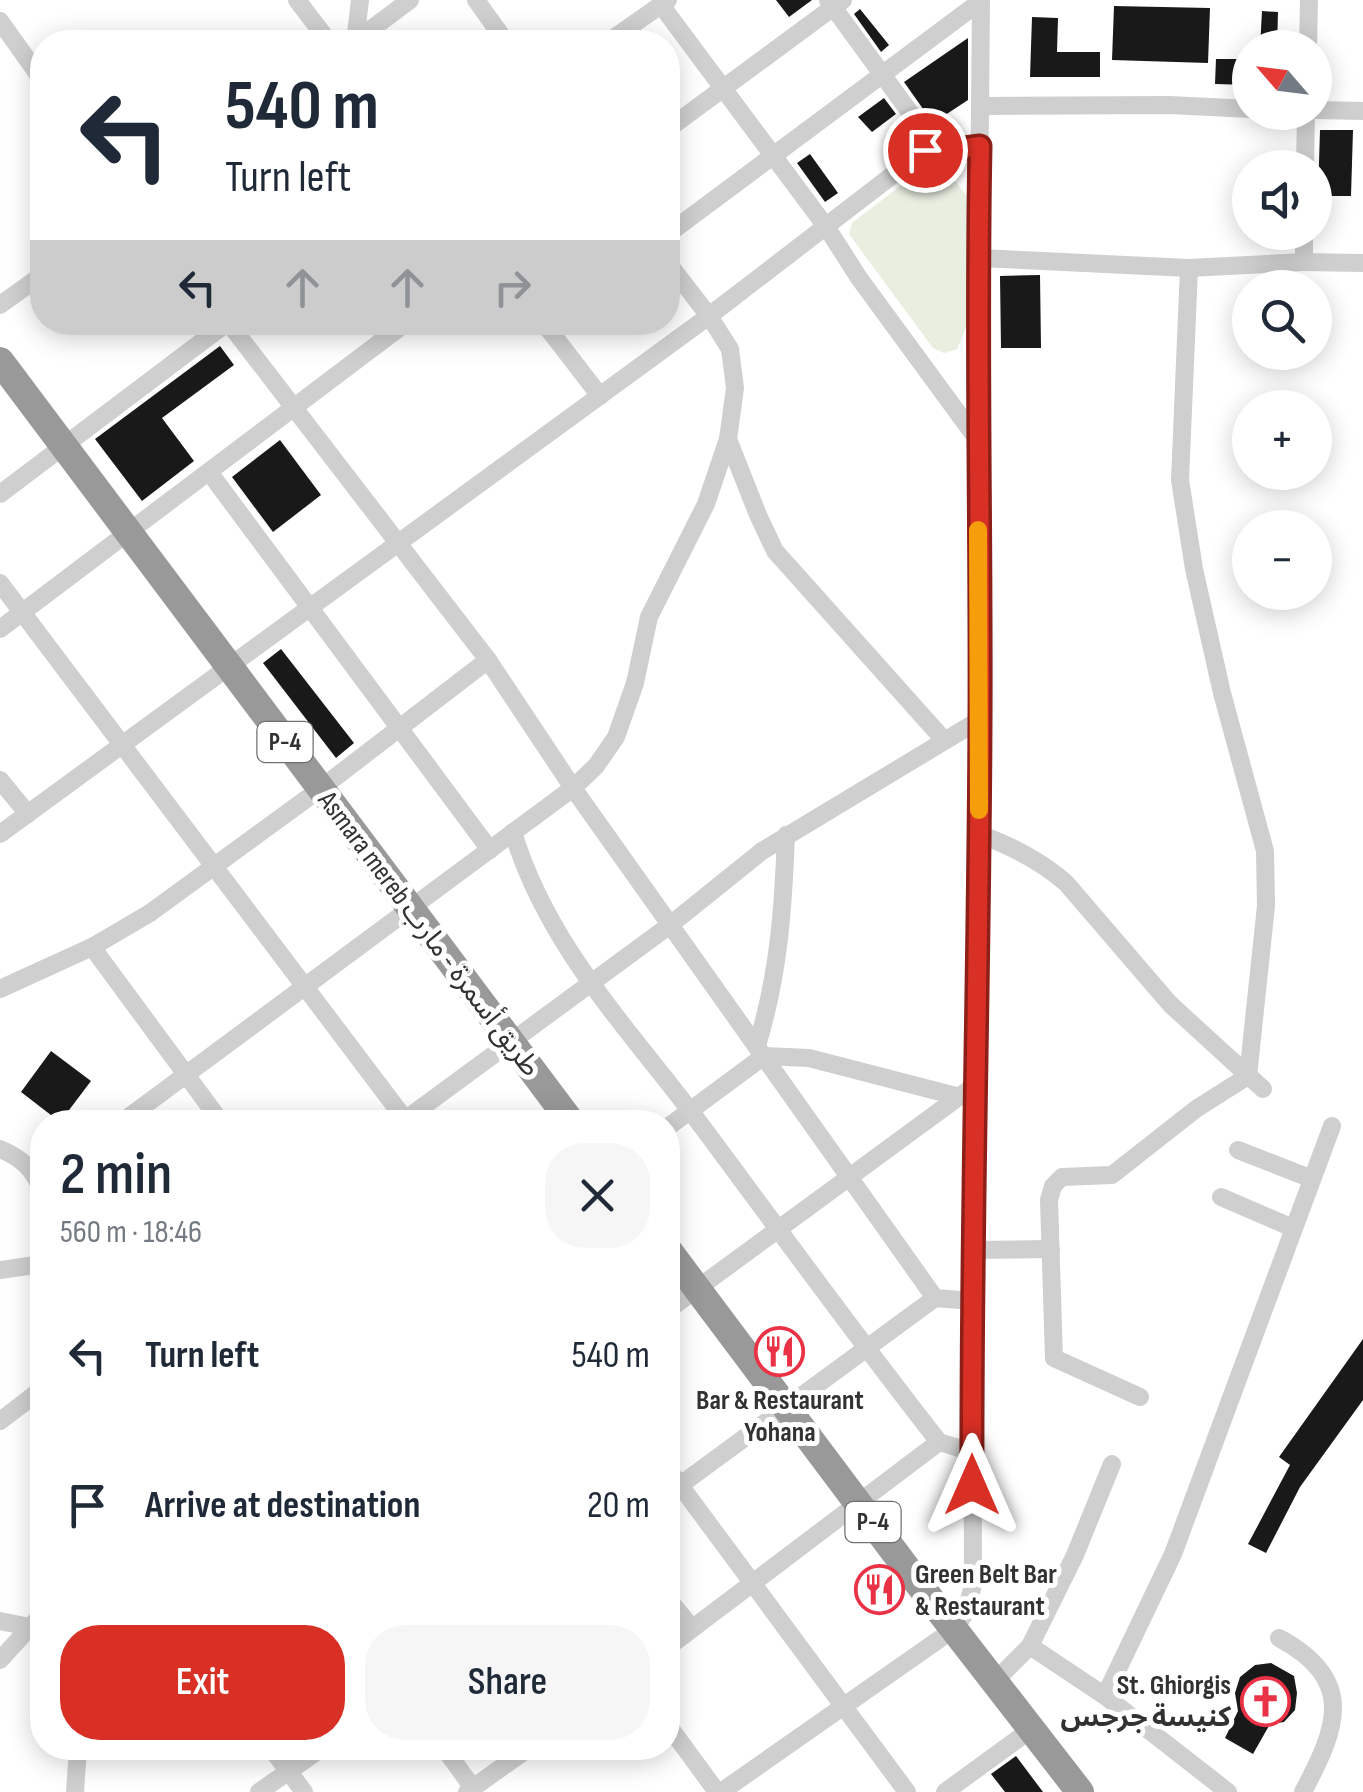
<!DOCTYPE html>
<html lang="en">
<head>
<meta charset="utf-8">
<style>
  :root { --surface:#fff; --page:#f6f6f7; --text:#1f2937; --muted:#747a83; --accent:#d93025 }
  body { margin:0; font-family:"Sofia Sans Condensed","Noto Sans Arabic",sans-serif; background:var(--page); color:var(--text); height:100vh; display:flex; flex-direction:column; font-size:38px; white-space:nowrap }
  * { box-sizing:border-box; margin:0 }
  p { font-size:32px; color:var(--muted) }
  .icon { flex:none; width:55px; height:55px; fill:none; stroke:currentColor; stroke-width:2; stroke-linecap:round; stroke-linejoin:round }
  .map { position:relative; flex:1; overflow:hidden }
  .details { position:absolute; left:30px; top:1110px; width:650px; height:650px; display:flex; flex-direction:column; background:var(--surface); border-radius:40px; box-shadow:0 5px 25px #0003 }
  .details>* { flex:none }
  .banner { position:absolute; left:30px; top:30px; width:650px; height:305px; border-radius:40px; box-shadow:0 5px 25px #0003; background:#fff; color:var(--text); overflow:hidden }
  .needle { width:65px; rotate:298deg }
  .buttons { position:absolute; left:1232px; top:30px; display:grid; gap:20px }
  .buttons a { display:grid; place-items:center; width:100px; height:100px; border-radius:50%; background:var(--surface); box-shadow:0 5px 25px #0003; font-size:50px }
  .pin { position:absolute; display:grid; place-items:center; width:85px; height:85px; color:#fff; margin:-42px; border:5px solid #fff; border-radius:50%; box-shadow:0 2px 10px #0007 }
  .me { position:absolute; width:110px; margin:-55px; rotate:0deg; stroke-linejoin:round; filter:drop-shadow(0 0 8px #0008) }
  .turn { display:flex; align-items:center; gap:35px; height:210px; padding:0 30px; font-size:45px }
  .turn .icon { width:130px; height:130px; stroke-width:2.5 }
  .turn b { display:block; font-size:70px; line-height:85px }
  .lanes { display:flex; align-items:center; height:95px; padding:0 30px; background:#0003; justify-content:center; gap:50px; direction:ltr }
  .lanes .off { opacity:.35 }
  .round { display:grid; place-items:center; flex:none; width:105px; height:105px; border-radius:40px; background:var(--page) }
  .overview { display:flex; align-items:center; justify-content:space-between; height:170px; padding:0 30px }
  h1 { font-size:60px; font-weight:600; line-height:75px }
  .action { display:flex; gap:20px; margin-top:auto; padding:20px 30px }
  .action a { flex:1; height:115px; border-radius:40px; background:var(--accent); color:#fff; font-size:40px; font-weight:600; line-height:115px; text-align:center }
  .action a+a { background:var(--page); color:var(--text) }
  ul { padding:0; list-style:none }
  li { display:flex; align-items:center; gap:30px; height:150px; padding:0 30px }
  li div { flex:1 }
  li b { display:block; font-size:38px }
  li em { font-style:normal }
  .map>svg:first-child { display:block }
  .green { fill:#e8eee0 }
  .building { fill:#191919 }
  .lines { fill:none; stroke-linecap:round; stroke-linejoin:round }
  .minor { stroke:#cfcfcf; stroke-width:18 }
  .highway { stroke:#999; stroke-width:28 }
  .route-casing { stroke:#8d1f18; stroke-width:25 }
  .route { stroke:#d93025; stroke-width:18 }
  .slow { stroke:#f59e0b; stroke-width:18 }
  .labels { text-anchor:middle; dominant-baseline:central; stroke-width:10; stroke-linejoin:round; paint-order:stroke }
  .shield { fill:#fff; stroke:#707070; stroke-width:2.5 }
  .shield-label { font-size:25px; font-weight:bold; fill:#323232 }
  .street-label { font-size:28px; fill:#323232; stroke:#fff }
  .poi-label { font-size:28px; font-weight:bold; fill:#323232; stroke:#fff }
</style>
</head>
<body>
<div class="map">
<svg width="1363" height="1792" viewBox="0 0 1363 1792">
  <rect width="100%" height="100%" fill="#fff"/>
  <!-- green -->
  <path class="green" d="M929 164 946 169 969 199 966 328 957 349 944 353 933 348 849 234 852 223Z"/>
  <!-- building -->
  <g class="building">
    <path d="M776 0H812L789 17Z"/>
    <path d="M1114 6 1210 8 1208 63 1112 60Z"/>
    <path d="M860 9 889 45 881 52 854 14Z"/>
    <path d="M1262 11 1278 12 1277 48H1260Z"/>
    <path d="M1032 17 1058 18 1057 52H1100V77H1030Z"/>
    <path d="M968 38V100L933 123 904 82Z"/>
    <path d="M1216 59H1250V85L1215 84Z"/>
    <path d="M884 98 896 114 872 132 858 117Z"/>
    <path d="M1320 130H1353L1351 196H1318Z"/>
    <path d="M810 154 838 193 825 202 797 163Z"/>
    <path d="M1040 275 1041 348H1001L1000 276Z"/>
    <path d="M220 346 234 365 162 418 194 461 142 501 95 439Z"/>
    <path d="M280 440 321 495 273 532 232 477Z"/>
    <path d="M281 649 354 743 336 758 263 663Z"/>
    <path d="M51 1051 91 1081 60 1122 21 1092Z"/>
    <path d="M1363 1339V1400L1300 1487 1266 1553 1248 1544 1290 1465 1279 1457Z"/>
    <path d="M1271 1663 1294 1676 1297 1693 1295 1710 1284 1722 1270 1724 1253 1754 1225 1738 1238 1711 1235 1693 1240 1677 1255 1665Z"/>
    <path d="M1016 1756 1043 1792H1005L991 1774Z"/>
  </g>
  <g class="lines">
    <!-- minor -->
    <g class="minor">
      <path d="M297 0 329 42"/>
      <path d="M476 0 506 42"/>
      <path d="M828 0 933 144"/>
      <path d="M661 5 827 228 859 278 977 439"/>
      <path d="M0 21 42 80"/>
      <path d="M354 42 410 0"/>
      <path d="M355 42 360 0"/>
      <path d="M608 42 668 0"/>
      <path d="M1308 48 1309 0"/>
      <path d="M981 106 1170 105 1250 109"/>
      <path d="M1315 110 1363 111"/>
      <path d="M668 129 843 0"/>
      <path d="M1305 168 1306 112"/>
      <path d="M1304 232V262L1363 263"/>
      <path d="M668 234 981 1"/>
      <path d="M979 258 1189 268 1304 262"/>
      <path d="M0 305 42 275"/>
      <path d="M543 322 600 396"/>
      <path d="M728 439 758 515 775 551 944 740"/>
      <path d="M209 472 490 850"/>
      <path d="M0 494 228 322 488 660 573 788 935 1298"/>
      <path d="M0 583 407 1122"/>
      <path d="M0 629 407 322"/>
      <path d="M0 780 28 814"/>
      <path d="M513 832C546 942 624 1024 692 1113 774 1223 854 1334 939 1442L972 1452"/>
      <path d="M0 834 709 316 933 144 965 148 980 146"/>
      <path d="M979 834C1011 846 1040 860 1066 883L1170 1004 1263 1089"/>
      <path d="M92 947 221 1122"/>
      <path d="M0 989 92 947 150 913 320 789 488 660"/>
      <path d="M757 1046C779 972 783 912 786 835"/>
      <path d="M122 1122 573 788 596 766 616 737 635 683 649 617 706 504 728 439 735 388 730 349 709 316 668 263"/>
      <path d="M402 1122 670 925 762 851 981 719"/>
      <path d="M668 1127 764 1056 809 1058 956 1096"/>
      <path d="M0 1149C21 1158 34 1169 42 1191"/>
      <path d="M1238 1150 1312 1179"/>
      <path d="M1221 1197 1293 1228"/>
      <path d="M972 1250 1051 1249"/>
      <path d="M0 1270 42 1264"/>
      <path d="M668 1310 975 1085"/>
      <path d="M1140 1397 1054 1358 1049 1200 1053 1186 1062 1177 1112 1175 1196 1109 1248 1076 1266 906 1265 851 1222 693 1194 569 1180 480 1189 268"/>
      <path d="M0 1421 42 1389"/>
      <path d="M668 1469 907 1792"/>
      <path d="M668 1494 935 1298 973 1301"/>
      <path d="M668 1599 692 1628"/>
      <path d="M0 1621 30 1627"/>
      <path d="M1279 1638C1357 1680 1337 1728 1303 1792"/>
      <path d="M1030 1646 1105 1696 1228 1792"/>
      <path d="M668 1647 939 1442"/>
      <path d="M0 1660 42 1614"/>
      <path d="M995 1681 1030 1646 1075 1555 1112 1464"/>
      <path d="M1105 1696 1173 1554 1332 1126"/>
      <path d="M668 1725 717 1792"/>
      <path d="M271 1748 304 1792"/>
      <path d="M444 1748 473 1788"/>
      <path d="M75 1792 78 1748"/>
      <path d="M259 1792 322 1748"/>
      <path d="M467 1792 529 1748"/>
      <path d="M721 1792 954 1629 966 1612 973 1585 972 1250 981 719 977 439 981 0"/>
      <path d="M945 1792 1033 1728"/>
    </g>
    <!-- highway -->
    <g class="highway">
      <path d="M0 361 571 1122"/>
      <path d="M668 1250 911 1574 1080 1792"/>
    </g>
  </g>
  <g class="lines">
    <defs>
      <path id="route" d="M925 150 933 144 965 148 980 146C976 338 981 530 980 721 979 976 971 1230 972 1485"/>
    </defs>
    <!-- route casing -->
    <use href="#route" class="route-casing"/>
    <!-- route -->
    <use href="#route" class="route"/>
    <!-- slow -->
    <path class="slow" d="M978 530 979 810"/>
  </g>
  <!-- icons -->
  <defs>
    <symbol id="restaurant-ring" viewBox="-11 -11 22 22"><circle r="9.5" fill="#fff" stroke="#ea3246" stroke-width="1.5"/><path d="M-5-6h1v4h1v-4h1v4h1v-4h1v5L-1.5 .5V6h-2V.5L-5-1ZM5-6V6H3V1.5H1.5Q1.5-4 5-6Z" fill="#ea3246"/></symbol>
    <symbol id="church-ring" viewBox="-11 -11 22 22"><circle r="9.5" fill="#fff" stroke="#ea3246" stroke-width="1.5"/><path d="M-1.2-6h2.4v3.5h3.3v2.4h-3.3V6h-2.4V-.1h-3.3v-2.4h3.3Z" fill="#ea3246"/></symbol>
  </defs>
  <g fill-rule="evenodd">
    <use href="#restaurant-ring" x="752" y="1324" width="55" height="55"/>
    <use href="#restaurant-ring" x="852" y="1562" width="55" height="55"/>
    <use href="#church-ring" x="1238" y="1674" width="55" height="55"/>
  </g>
  <g class="labels">
    <!-- shield labels -->
    <g class="shield">
      <rect x="257.5" y="722" width="55" height="40" rx="8"/>
      <rect x="845.5" y="1502" width="55" height="40" rx="8"/>
    </g>
    <g class="shield-label">
      <text x="285" y="742">P-4</text>
      <text x="873" y="1522">P-4</text>
    </g>
    <!-- street labels -->
    <g class="street-label">
      <text transform="translate(429 934) rotate(53)">Asmara mereb طريق أسمرة - مارب</text>
    </g>
    <!-- poi labels -->
    <g class="poi-label">
      <text x="780" y="1400">Bar &amp; Restaurant<tspan x="780" dy="32">Yohana</tspan></text>
      <text x="915" y="1574" text-anchor="start">Green Belt Bar<tspan x="915" dy="32">&amp; Restaurant</tspan></text>
      <text x="1231" y="1685" text-anchor="end">St. Ghiorgis<tspan x="1231" dy="32">كنيسة جرجس</tspan></text>
    </g>
  </g>
</svg>
<div class="buttons">
<a><svg class="needle" viewBox="-14 -14 28 28"><path d="M0-13l5 13h-10z" fill="#e53935"/><path d="M0 13l5-13h-10z" fill="#747a83"/></svg></a>
<a><svg class="icon" aria-label="sound" viewBox="0 0 24 24"><path d="M4 9h4l5-4v14l-5-4H4zM17 9q2 3 0 6"/></svg></a>
<a><svg class="icon" aria-label="search" viewBox="0 0 24 24"><circle cx="10" cy="10" r="6"/><path d="M15 15l6 6"/></svg></a>
<a>+</a>
<a>−</a>
</div>
<div class="pin" style="left:925px;top:150px;background:#d93025"><svg class="icon" aria-label="arrive" viewBox="0 0 24 24"><path d="M6 21V4h12l-3 4 3 4H6"/></svg></div>
<svg class="me" style="left:972px;top:1485px" viewBox="-20 -20 40 40"><path d="M0-17L14 15 0 8-14 15z" fill="#d93025" stroke="#fff" stroke-width="4"/></svg>
<div class="banner">
<div class="turn"><svg class="icon" aria-label="left" viewBox="0 0 24 24"><path d="M17 20v-9H6M10 6l-5 5 5 5"/></svg><div><b>540 m</b>Turn left</div></div>
<div class="lanes"><svg class="icon" aria-label="left" viewBox="0 0 24 24"><path d="M17 20v-9H6M10 6l-5 5 5 5"/></svg><svg class="icon off" aria-label="ahead" viewBox="0 0 24 24"><path d="M12 20V5M6 11l6-6 6 6"/></svg><svg class="icon off" aria-label="ahead" viewBox="0 0 24 24"><path d="M12 20V5M6 11l6-6 6 6"/></svg><svg class="icon off" aria-label="right" viewBox="0 0 24 24"><path d="M7 20v-9h11M14 6l5 5-5 5"/></svg></div>
</div>
<section class="details">
<div class="overview"><div><h1>2 min</h1><p>560 m · 18:46</p></div><a class="round"><svg class="icon" aria-label="close" viewBox="0 0 24 24"><path d="M6 6l12 12M18 6L6 18"/></svg></a></div>
<ul>
<li><svg class="icon" aria-label="left" viewBox="0 0 24 24"><path d="M17 20v-9H6M10 6l-5 5 5 5"/></svg><div><b>Turn left</b></div><em>540 m</em></li>
<li><svg class="icon" aria-label="arrive" viewBox="0 0 24 24"><path d="M6 21V4h12l-3 4 3 4H6"/></svg><div><b>Arrive at destination</b></div><em>20 m</em></li>
</ul>
<div class="action"><a>Exit</a><a>Share</a></div>
</section>
</div>
</body>
</html>
